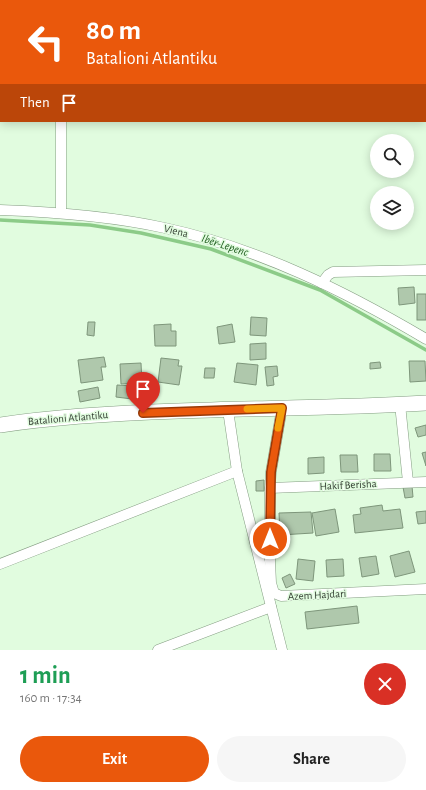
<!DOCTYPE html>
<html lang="en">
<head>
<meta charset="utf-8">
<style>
  :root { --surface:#fff; --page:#f6f6f6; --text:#222; --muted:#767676; --accent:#ea580c }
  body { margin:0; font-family:"Alegreya Sans",sans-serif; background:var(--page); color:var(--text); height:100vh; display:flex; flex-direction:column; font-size:15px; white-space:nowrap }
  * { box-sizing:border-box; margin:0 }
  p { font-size:13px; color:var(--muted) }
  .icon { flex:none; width:22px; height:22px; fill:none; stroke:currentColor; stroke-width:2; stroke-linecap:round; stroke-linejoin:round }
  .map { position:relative; height:650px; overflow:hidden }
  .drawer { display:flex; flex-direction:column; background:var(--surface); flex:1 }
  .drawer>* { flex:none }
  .top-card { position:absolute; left:0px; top:0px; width:426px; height:122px; box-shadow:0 2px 10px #0003; background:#ea580c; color:#fff; overflow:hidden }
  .tools { position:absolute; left:370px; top:134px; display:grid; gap:8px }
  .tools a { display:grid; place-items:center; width:44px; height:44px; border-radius:50%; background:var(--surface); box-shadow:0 2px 10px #0003; font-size:20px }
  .pin { position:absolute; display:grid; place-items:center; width:34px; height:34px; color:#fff; margin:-41px -17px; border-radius:50% 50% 50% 0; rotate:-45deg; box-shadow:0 0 4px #0007 }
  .pin .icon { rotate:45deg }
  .me { position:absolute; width:44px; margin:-22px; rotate:0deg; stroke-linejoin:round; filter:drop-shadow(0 0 3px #0008) }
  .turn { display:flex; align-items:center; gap:14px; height:84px; padding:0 20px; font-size:18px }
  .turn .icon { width:52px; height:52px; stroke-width:2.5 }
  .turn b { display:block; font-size:28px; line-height:34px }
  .then { display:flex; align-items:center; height:38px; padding:0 20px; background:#0003; gap:8px; font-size:15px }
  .round { display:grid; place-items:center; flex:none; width:42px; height:42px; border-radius:21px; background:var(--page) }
  .overview { display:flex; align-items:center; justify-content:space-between; height:68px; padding:0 20px }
  h1 { font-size:24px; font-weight:600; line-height:30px; color:#1e9e55 }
  .action { display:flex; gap:8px; margin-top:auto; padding:8px 20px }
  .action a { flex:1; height:46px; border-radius:24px; background:var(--accent); color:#fff; font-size:16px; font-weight:600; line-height:46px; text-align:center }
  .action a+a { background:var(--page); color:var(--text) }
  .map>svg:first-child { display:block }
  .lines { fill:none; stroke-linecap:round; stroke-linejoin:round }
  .stream { stroke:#8ccb88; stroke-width:3.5 }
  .building { fill:#afc8ac; stroke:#7e967b }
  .street-casing { stroke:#839c81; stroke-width:11 }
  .secondary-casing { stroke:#839c81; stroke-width:16 }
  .street { stroke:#fff; stroke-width:10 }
  .secondary { stroke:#fff; stroke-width:15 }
  .route-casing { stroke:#983908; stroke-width:10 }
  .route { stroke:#ea580c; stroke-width:7 }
  .slow { stroke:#f59e0b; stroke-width:7 }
  .labels { text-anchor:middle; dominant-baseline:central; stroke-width:3; stroke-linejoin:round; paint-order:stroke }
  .street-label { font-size:11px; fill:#343e33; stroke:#e1fcdf }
  .water-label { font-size:12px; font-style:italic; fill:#1a5919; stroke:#e1fcdf }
</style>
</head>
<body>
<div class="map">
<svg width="426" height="650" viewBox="0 0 426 650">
  <rect width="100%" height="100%" fill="#e1fcdf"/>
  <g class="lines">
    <!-- stream -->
    <path class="stream" d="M0 220 90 225 141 233 211 249 320 290 426 350"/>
  </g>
  <!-- building -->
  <g class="building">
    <path d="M414 287 415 303 399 305 398 288Z"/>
    <rect x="417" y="294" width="9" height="26"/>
    <path d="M251 317 267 318 266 336 250 335Z"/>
    <path d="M88 322H95L94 336 87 335Z"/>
    <path d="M171 324V331H176V346H155L154 325Z"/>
    <path d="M232 324 235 342 219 344 217 327Z"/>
    <path d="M266 343V359L250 360V344Z"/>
    <path d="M104 357 106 367H101L103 380 81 383 78 360Z"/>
    <path d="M161 358 179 360 178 366H182L179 385 158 382Z"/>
    <path d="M409 361H425L426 381 410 382Z"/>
    <path d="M380 362 381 368 370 369V363Z"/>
    <path d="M141 363 142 383 121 384 120 364Z"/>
    <path d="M237 363 258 365 256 385 234 382Z"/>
    <path d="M277 366 278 376 273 377 274 385 267 386 265 367Z"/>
    <path d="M205 368H215L214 378H204Z"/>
    <path d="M117 385 133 386 132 399 116 397Z"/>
    <path d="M98 387 100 398 80 402 78 391Z"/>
    <path d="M426 425V435L418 437 415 428Z"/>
    <path d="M426 452V466L422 453Z"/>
    <path d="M374 454H390L391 471H374Z"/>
    <path d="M340 455H357L358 472H341Z"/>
    <path d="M324 457V473L308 474V458Z"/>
    <path d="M264 480V491H256V481Z"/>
    <path d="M412 486 413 497 405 498 403 487Z"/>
    <path d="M382 505 383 511 400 509 403 528 355 533 353 515 361 514 360 508Z"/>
    <path d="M335 509 339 532 316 536 312 513Z"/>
    <path d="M426 511V523L418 524 416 512Z"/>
    <path d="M311 512 313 533 280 535 279 513Z"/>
    <path d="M409 551 415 572 395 577 390 556Z"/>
    <path d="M376 556 379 574 362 577 359 558Z"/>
    <path d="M298 559 315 561 313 581 296 579Z"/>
    <path d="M343 559 344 576 327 577 326 560Z"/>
    <path d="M290 574 295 584 286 588 282 578Z"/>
    <path d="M357 606 359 623 307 629 305 612Z"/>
  </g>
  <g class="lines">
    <defs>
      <g id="street">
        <path d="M62 1V0"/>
        <path d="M61 121V213"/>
        <path d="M0 210C56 212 111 216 165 228 258 248 345 291 426 339"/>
        <path d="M322 283 328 275 333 272 426 270"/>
        <path d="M400 404 408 482"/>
        <path d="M282 408 271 472 270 488V561L271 583 274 593 281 596 426 589"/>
        <path d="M228 410 237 471 282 650"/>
        <path d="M270 488 426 482"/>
        <path d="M0 564 237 471"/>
        <path d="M158 650 271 607"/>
      </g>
      <path id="secondary" d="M0 425C59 416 119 413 178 411 261 408 343 408 426 403"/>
    </defs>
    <!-- street casing -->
    <use href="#street" class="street-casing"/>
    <!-- secondary casing -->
    <use href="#secondary" class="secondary-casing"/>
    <!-- street -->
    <use href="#street" class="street"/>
    <!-- secondary -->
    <use href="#secondary" class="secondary"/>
  </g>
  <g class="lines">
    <defs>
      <path id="route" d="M143 413 282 408 271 472 270 539"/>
    </defs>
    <!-- route casing -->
    <use href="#route" class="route-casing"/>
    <!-- route -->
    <use href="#route" class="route"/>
    <!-- slow -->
    <path class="slow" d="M247 409 282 408 278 428"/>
  </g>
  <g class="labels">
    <!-- street labels -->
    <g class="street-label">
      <text transform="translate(176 231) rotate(14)">Viena</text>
      <text transform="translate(68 418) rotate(-5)">Batalioni Atlantiku</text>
      <text transform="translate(348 485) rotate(-3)">Hakif Berisha</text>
      <text transform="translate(317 595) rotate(-3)">Azem Hajdari</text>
    </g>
    <!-- water labels -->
    <g class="water-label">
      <text transform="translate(225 245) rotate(18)">Ibër-Lepenc</text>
    </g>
  </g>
</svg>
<div class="tools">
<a><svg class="icon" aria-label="search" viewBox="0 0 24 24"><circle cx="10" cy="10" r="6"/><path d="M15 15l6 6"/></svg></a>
<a><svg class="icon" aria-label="layers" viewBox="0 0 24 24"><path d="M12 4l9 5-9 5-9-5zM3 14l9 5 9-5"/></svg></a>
</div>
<div class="pin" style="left:143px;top:413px;background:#d93025"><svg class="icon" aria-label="arrive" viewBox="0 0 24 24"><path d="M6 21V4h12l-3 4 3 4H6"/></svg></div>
<svg class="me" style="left:270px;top:539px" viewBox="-20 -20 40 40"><circle r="17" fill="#ea580c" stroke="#fff" stroke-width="3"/><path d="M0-11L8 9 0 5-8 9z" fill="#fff"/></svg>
<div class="top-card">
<div class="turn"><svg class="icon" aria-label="left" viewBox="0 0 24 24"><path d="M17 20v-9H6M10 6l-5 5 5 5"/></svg><div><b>80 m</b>Batalioni Atlantiku</div></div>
<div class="then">Then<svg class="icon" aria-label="arrive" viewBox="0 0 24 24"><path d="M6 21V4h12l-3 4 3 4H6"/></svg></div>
</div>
</div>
<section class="drawer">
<div class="overview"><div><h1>1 min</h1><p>160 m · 17:34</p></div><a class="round" style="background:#d93025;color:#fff"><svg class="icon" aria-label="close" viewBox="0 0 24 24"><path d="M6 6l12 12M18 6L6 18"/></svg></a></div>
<div class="action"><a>Exit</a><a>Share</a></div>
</section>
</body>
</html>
